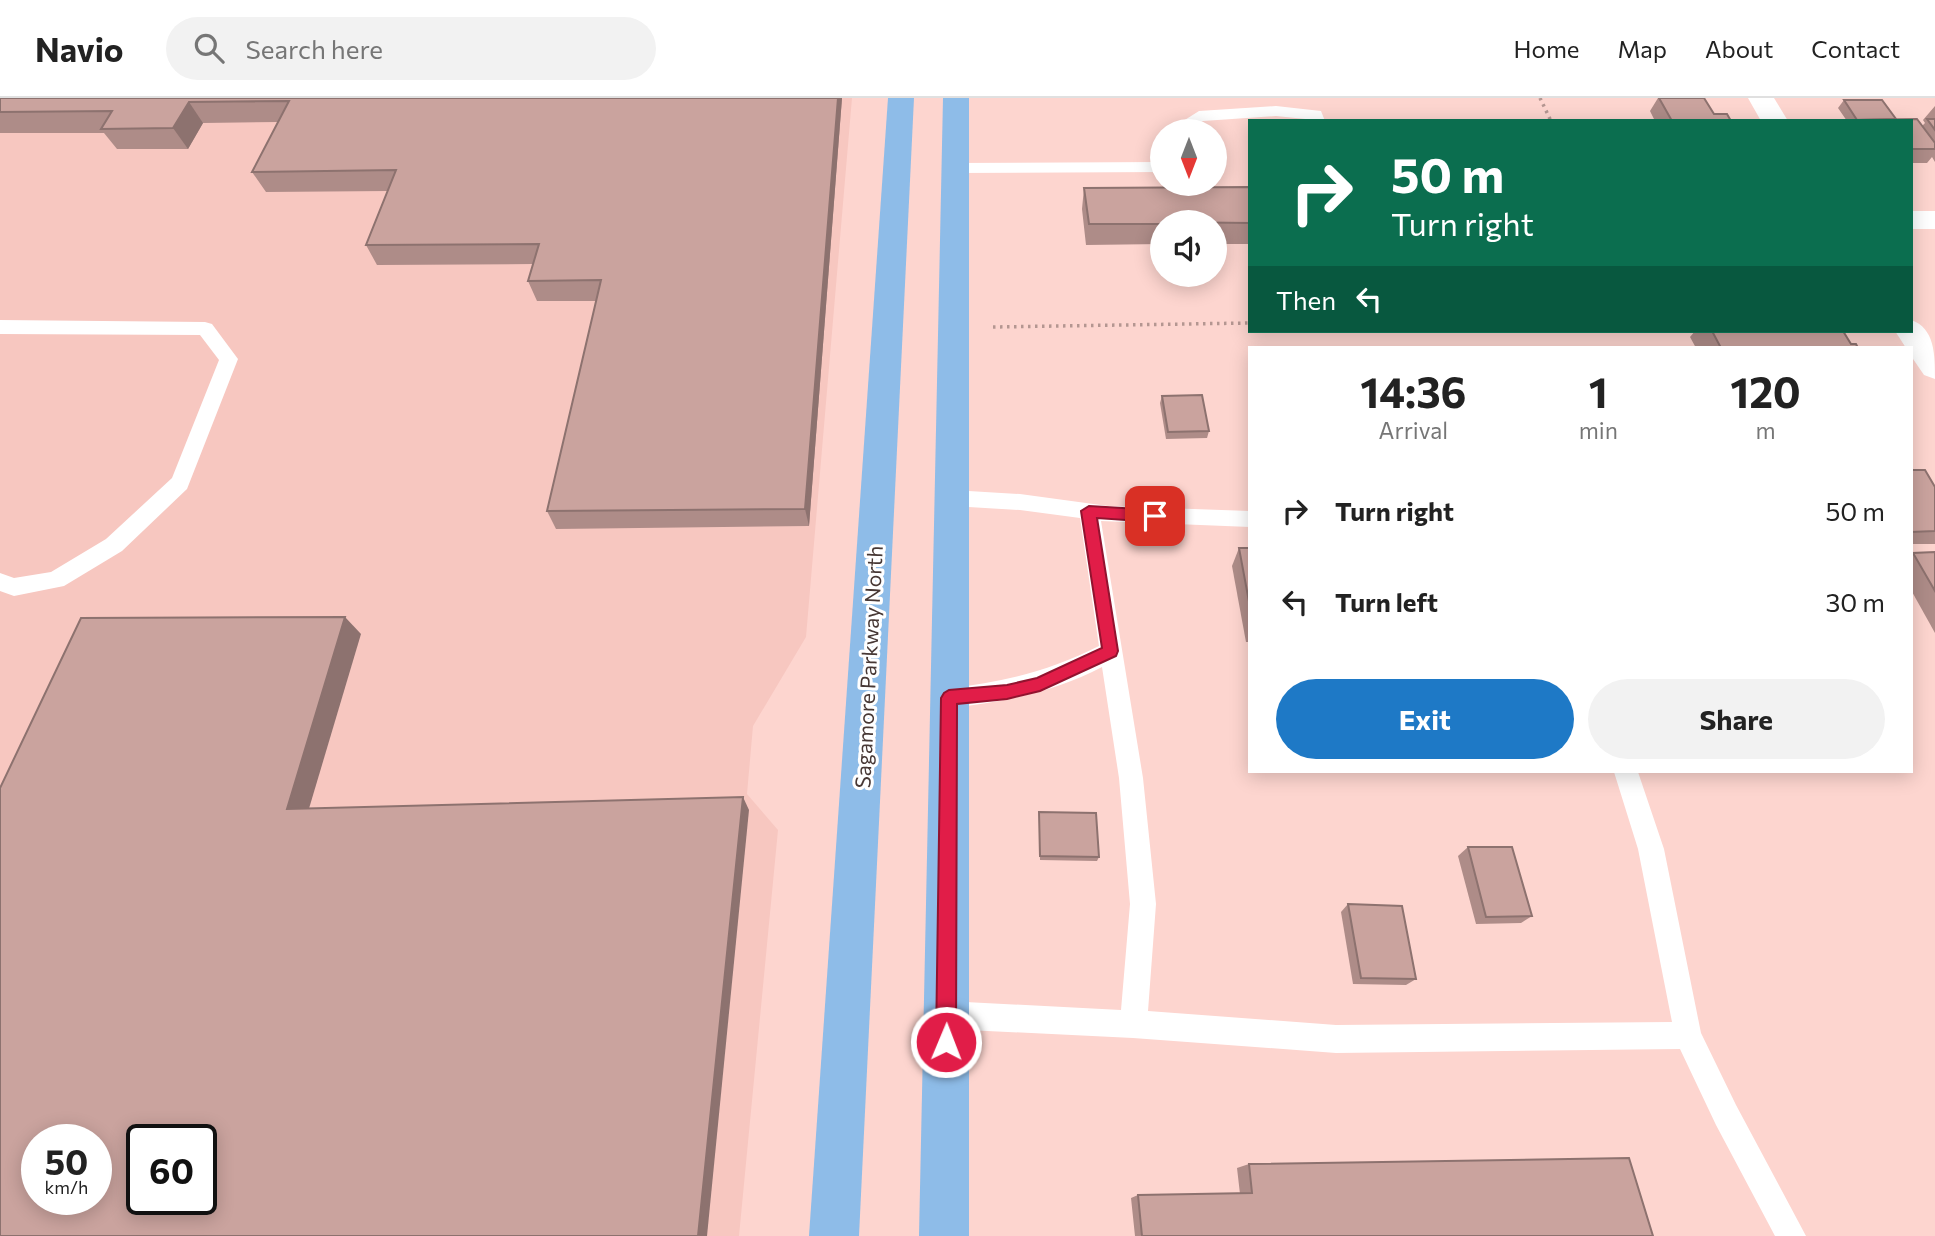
<!DOCTYPE html>
<html lang="en">
<head>
<meta charset="utf-8">
<style>
  :root { --surface:#fff; --page:#f2f2f2; --text:#222; --muted:#767676; --line:#e0e0e0; --accent:#1e79c6 }
  body { margin:0; font-family:Commissioner,sans-serif; background:var(--page); color:var(--text); height:100vh; display:flex; flex-direction:column; font-size:26px; white-space:nowrap }
  * { box-sizing:border-box; margin:0 }
  p { font-size:23px; color:var(--muted) }
  .icon { flex:none; width:38px; height:38px; fill:none; stroke:currentColor; stroke-width:2; stroke-linecap:round; stroke-linejoin:round }
  .map { position:relative; flex:1; overflow:hidden }
  .side { position:absolute; left:1248px; top:248px; width:665px; height:427px; display:flex; flex-direction:column; background:var(--surface); border-radius:0px; box-shadow:0 4px 18px #0003 }
  .side>* { flex:none }
  .hud { position:absolute; left:1248px; top:21px; width:665px; height:214px; border-radius:0px; box-shadow:0 4px 18px #0003; background:#0b6e4f; color:#fff; overflow:hidden }
  .needle { width:46px; rotate:180deg }
  .tools { position:absolute; left:1150px; top:21px; display:grid; gap:14px }
  .tools a { display:grid; place-items:center; width:77px; height:77px; border-radius:50%; background:var(--surface); box-shadow:0 4px 18px #0003; font-size:35px }
  .speed { position:absolute; left:21px; top:1026px; display:flex; gap:14px; font-size:35px; font-weight:700; text-align:center }
  .speed>* { display:grid; place-content:center; width:91px; height:91px; border-radius:50%; background:var(--surface); box-shadow:0 4px 18px #0003; line-height:1 }
  .speed small { font-size:18px; font-weight:400 }
  .speed .limit { border:4px solid #111; border-radius:10px; background:#fff; color:#111 }
  .pin { position:absolute; display:grid; place-items:center; width:60px; height:60px; color:#fff; margin:-30px; border-radius:14px; box-shadow:0 4px 10px #0006 }
  .me { position:absolute; width:77px; margin:-38px; rotate:1deg; stroke-linejoin:round; filter:drop-shadow(0 0 5px #0008) }
  .turn { display:flex; align-items:center; gap:24px; height:147px; padding:0 28px; font-size:32px }
  .turn .icon { width:91px; height:91px; stroke-width:2.5 }
  .turn b { display:block; font-size:49px; line-height:60px }
  .then { display:flex; align-items:center; height:66px; padding:0 28px; background:#0003; gap:14px; font-size:26px }
  .eta { display:flex; justify-content:space-evenly; align-items:center; height:119px; text-align:center }
  .eta b { font-size:42px; font-weight:700; line-height:49px }
  .primary-button { display:flex; gap:14px; margin-top:auto; padding:14px 28px }
  .primary-button a { flex:1; height:80px; border-radius:42px; background:var(--accent); color:#fff; font-size:28px; font-weight:700; line-height:80px; text-align:center }
  .primary-button a+a { background:var(--page); color:var(--text) }
  ul { padding:0; list-style:none }
  li { display:flex; align-items:center; gap:21px; height:91px; padding:0 28px }
  li div { flex:1 }
  li b { display:block; font-size:26px }
  li em { font-style:normal }
  header { display:flex; align-items:center; gap:42px; box-sizing:border-box; height:98px; padding:0 35px; background:var(--surface); border-bottom:2px solid var(--line) }
  header strong { font-size:33px }
  nav { display:flex; gap:38px; margin-inline-start:auto; font-size:24px }
  .search { width:490px; height:63px; background:var(--page); display:flex; align-items:center; gap:18px; box-sizing:border-box; padding:0 24px; border-radius:38px; color:var(--muted); font-size:26px }
  .map>svg:first-child { display:block }
  .built { fill:#f7c7c0; fill-rule:evenodd }
  .lines { fill:none; stroke-linecap:round; stroke-linejoin:round }
  .path { stroke:#b49691; stroke-width:3.5; stroke-dasharray:2.5 4.5; stroke-linecap:butt }
  .lane { fill:#fff; fill-rule:evenodd }
  .street { fill:#fff; fill-rule:evenodd }
  .primary { fill:#8ebce8; fill-rule:evenodd }
  .wall { fill:#ae8c88 }
  .shaded-wall { fill:#8d726f }
  .building { fill:#caa39e; stroke:#8d726f; stroke-width:2; fill-rule:evenodd }
  .route { fill:#e11d48; stroke:#92132f; stroke-width:2 }
  .labels { text-anchor:middle; dominant-baseline:central; stroke-width:6; stroke-linejoin:round; paint-order:stroke }
  .street-label { font-size:21px; fill:#473835; stroke:#fff }
</style>
</head>
<body>
<header>
<strong>Navio</strong>
<div class="search"><svg class="icon" aria-label="search" viewBox="0 0 24 24"><circle cx="10" cy="10" r="6"/><path d="M15 15l6 6"/></svg>Search here</div>
<nav><a>Home</a><a>Map</a><a>About</a><a>Contact</a></nav>
</header>
<div class="map">
<svg width="1935" height="1138" viewBox="0 0 1935 1138">
  <rect width="100%" height="100%" fill="#fdd5cf"/>
  <!-- built -->
  <path class="built" d="M0 0H852L806 539 753 628 747 696 778 732 739 1138H0ZM37 1041H96V1101H37ZM142 1041H201V1101H142Z"/>
  <g class="lines">
    <!-- path -->
    <g class="path">
      <path d="M1540 0 1551 23"/>
      <path d="M993 229 1250 225"/>
    </g>
    <!-- lane -->
    <g class="lane">
      <path d="M1276 8 1321 13 1325 23 1276 18 1203 23 1196 27 1197 33H1181L1180 25 1199 13Z"/>
      <path d="M1162 64V74L955 75 947 70 955 65Z"/>
      <path d="M0 222 205 224 212 226 238 261 187 391 122 453 64 488 14 498 0 493V475L14 480 51 474 106 441 172 380 219 262 200 237 0 236Z"/>
      <path d="M952 392 1020 396 1108 408 1250 413V429L1101 423 1143 680 1156 806 1148 913 1336 927 1672 924 1638 751 1614 674H1638L1664 751 1701 935 1736 1007 1806 1138H1775L1716 1027 1680 951 1336 955 1133 940 946 931 936 927 932 917 936 907 946 903 1121 912 1130 806 1119 680 1102 569C1054 594 1003 604 949 610L941 607 937 600 941 593 949 590C1003 584 1050 573 1099 548L1080 420 1020 412 952 408 945 406 942 400 945 394Z"/>
    </g>
    <!-- street -->
    <g class="street">
      <path d="M1748 0H1774L1788 23H1761Z"/>
      <rect x="1911" y="113" width="24" height="18"/>
      <path d="M1911 222C1935 230 1935 257 1935 281L1924 277 1911 258V250H1906L1895 233H1911Z"/>
    </g>
    <!-- primary -->
    <g class="primary">
      <path d="M888 0H914L859 1138H809Z"/>
      <path d="M943 0H969V1138H919Z"/>
    </g>
  </g>
  <!-- wall -->
  <g class="wall">
    <path d="M0 0H842L809 428 556 431 547 413 596 203H537L528 183 533 166 377 167 366 147 388 93 266 94 252 74 278 24 203 25 188 51H117L104 35H0Z"/>
    <path d="M1658 0H1704L1714 16 1731 23H1655L1650 13Z"/>
    <path d="M1844 2H1882L1896 21H1917L1922 28 1925 25 1923 22 1935 8V64L1932 59 1927 65H1911V23H1847L1838 10Z"/>
    <path d="M1250 89V146H1214V124H1162V146L1086 147 1082 111 1084 90Z"/>
    <path d="M1695 233H1843L1851 246 1858 250H1696L1690 239Z"/>
    <path d="M1162 298 1209 333 1207 340 1166 341 1160 305Z"/>
    <path d="M1911 372 1935 389V446H1911Z"/>
    <path d="M1239 450H1250V544H1246L1232 468Z"/>
    <path d="M1935 454V535L1911 492V456L1913 455Z"/>
    <path d="M1039 714 1099 759 1097 763 1040 762Z"/>
    <path d="M1468 749 1532 818 1521 825 1476 826 1458 758Z"/>
    <path d="M1348 806 1416 881 1406 887 1353 886 1341 814Z"/>
    <path d="M1249 1066 1653 1138H1135L1131 1100 1138 1097 1240 1096 1237 1070Z"/>
  </g>
  <!-- shaded-wall -->
  <g class="shaded-wall">
    <path d="M838 0H842L809 428 805 411Z"/>
    <path d="M189 4 203 25 188 51 173 30Z"/>
    <path d="M345 519 361 536 305 724 287 711Z"/>
    <path d="M743 699 749 712 707 1138H698Z"/>
  </g>
  <!-- building -->
  <g class="building">
    <path d="M0 0H838L805 411 547 413 601 182 528 183 539 146 366 147 396 72 252 74 289 3 189 4 173 30 101 31 112 13 0 14Z"/>
    <path d="M1659 0H1704L1714 16H1727L1731 23H1672Z"/>
    <path d="M1844 2H1882L1896 21 1857 22Z"/>
    <path d="M1917 21 1935 45V51H1911V23H1854L1853 22Z"/>
    <path d="M1927 21H1935V32Z"/>
    <path d="M1250 89V125L1162 124V126H1089L1084 90Z"/>
    <path d="M1712 233H1843L1851 246H1856L1858 250H1721Z"/>
    <path d="M1202 297 1209 333 1168 334 1162 298Z"/>
    <path d="M1911 372H1925L1935 389V433L1911 434Z"/>
    <path d="M1239 450H1250V509Z"/>
    <path d="M1935 454V493L1913 455Z"/>
    <path d="M345 519 287 711 743 699 698 1138H0V690L81 520ZM37 1041H96V1101H37ZM142 1041H201V1101H142Z"/>
    <path d="M1039 714 1096 715 1099 759 1040 758Z"/>
    <path d="M1468 749H1512L1532 818 1486 819Z"/>
    <path d="M1348 806 1402 808 1416 881 1361 880Z"/>
    <path d="M1629 1060 1653 1138H1142L1138 1097 1252 1095 1249 1066Z"/>
  </g>
  <!-- route -->
  <path class="route" d="M1089 408 1155 412 1162 418 1155 424 1097 420 1118 553 1116 558 1040 593 1007 601 957 606 956 944 953 951 946 954 939 951 936 944 941 600 944 595 949 592 1007 587 1037 580 1102 550 1081 413Z"/>
  <g class="labels">
    <!-- street labels -->
    <g class="street-label">
      <text transform="translate(868 569) rotate(-87)">Sagamore Parkway North</text>
    </g>
  </g>
</svg>
<div class="tools">
<a><svg class="needle" viewBox="-14 -14 28 28"><path d="M0-13l5 13h-10z" fill="#e53935"/><path d="M0 13l5-13h-10z" fill="#767676"/></svg></a>
<a><svg class="icon" aria-label="sound" viewBox="0 0 24 24"><path d="M4 9h4l5-4v14l-5-4H4zM17 9q2 3 0 6"/></svg></a>
</div>
<div class="speed"><div>50<small>km/h</small></div><div class="limit">60</div></div>
<div class="pin" style="left:1155px;top:418px;background:#d93025"><svg class="icon" aria-label="arrive" viewBox="0 0 24 24"><path d="M6 21V4h12l-3 4 3 4H6"/></svg></div>
<svg class="me" style="left:946px;top:944px" viewBox="-20 -20 40 40"><circle r="17" fill="#e11d48" stroke="#fff" stroke-width="3"/><path d="M0-11L8 9 0 5-8 9z" fill="#fff"/></svg>
<div class="hud">
<div class="turn"><svg class="icon" aria-label="right" viewBox="0 0 24 24"><path d="M7 20v-9h11M14 6l5 5-5 5"/></svg><div><b>50 m</b>Turn right</div></div>
<div class="then">Then<svg class="icon" aria-label="left" viewBox="0 0 24 24"><path d="M17 20v-9H6M10 6l-5 5 5 5"/></svg></div>
</div>
<section class="side">
<div class="eta">
<div><b>14:36</b><p>Arrival</p></div>
<div><b>1</b><p>min</p></div>
<div><b>120</b><p>m</p></div>
</div>
<ul>
<li><svg class="icon" aria-label="right" viewBox="0 0 24 24"><path d="M7 20v-9h11M14 6l5 5-5 5"/></svg><div><b>Turn right</b></div><em>50 m</em></li>
<li><svg class="icon" aria-label="left" viewBox="0 0 24 24"><path d="M17 20v-9H6M10 6l-5 5 5 5"/></svg><div><b>Turn left</b></div><em>30 m</em></li>
</ul>
<div class="primary-button"><a>Exit</a><a>Share</a></div>
</section>
</div>
</body>
</html>
